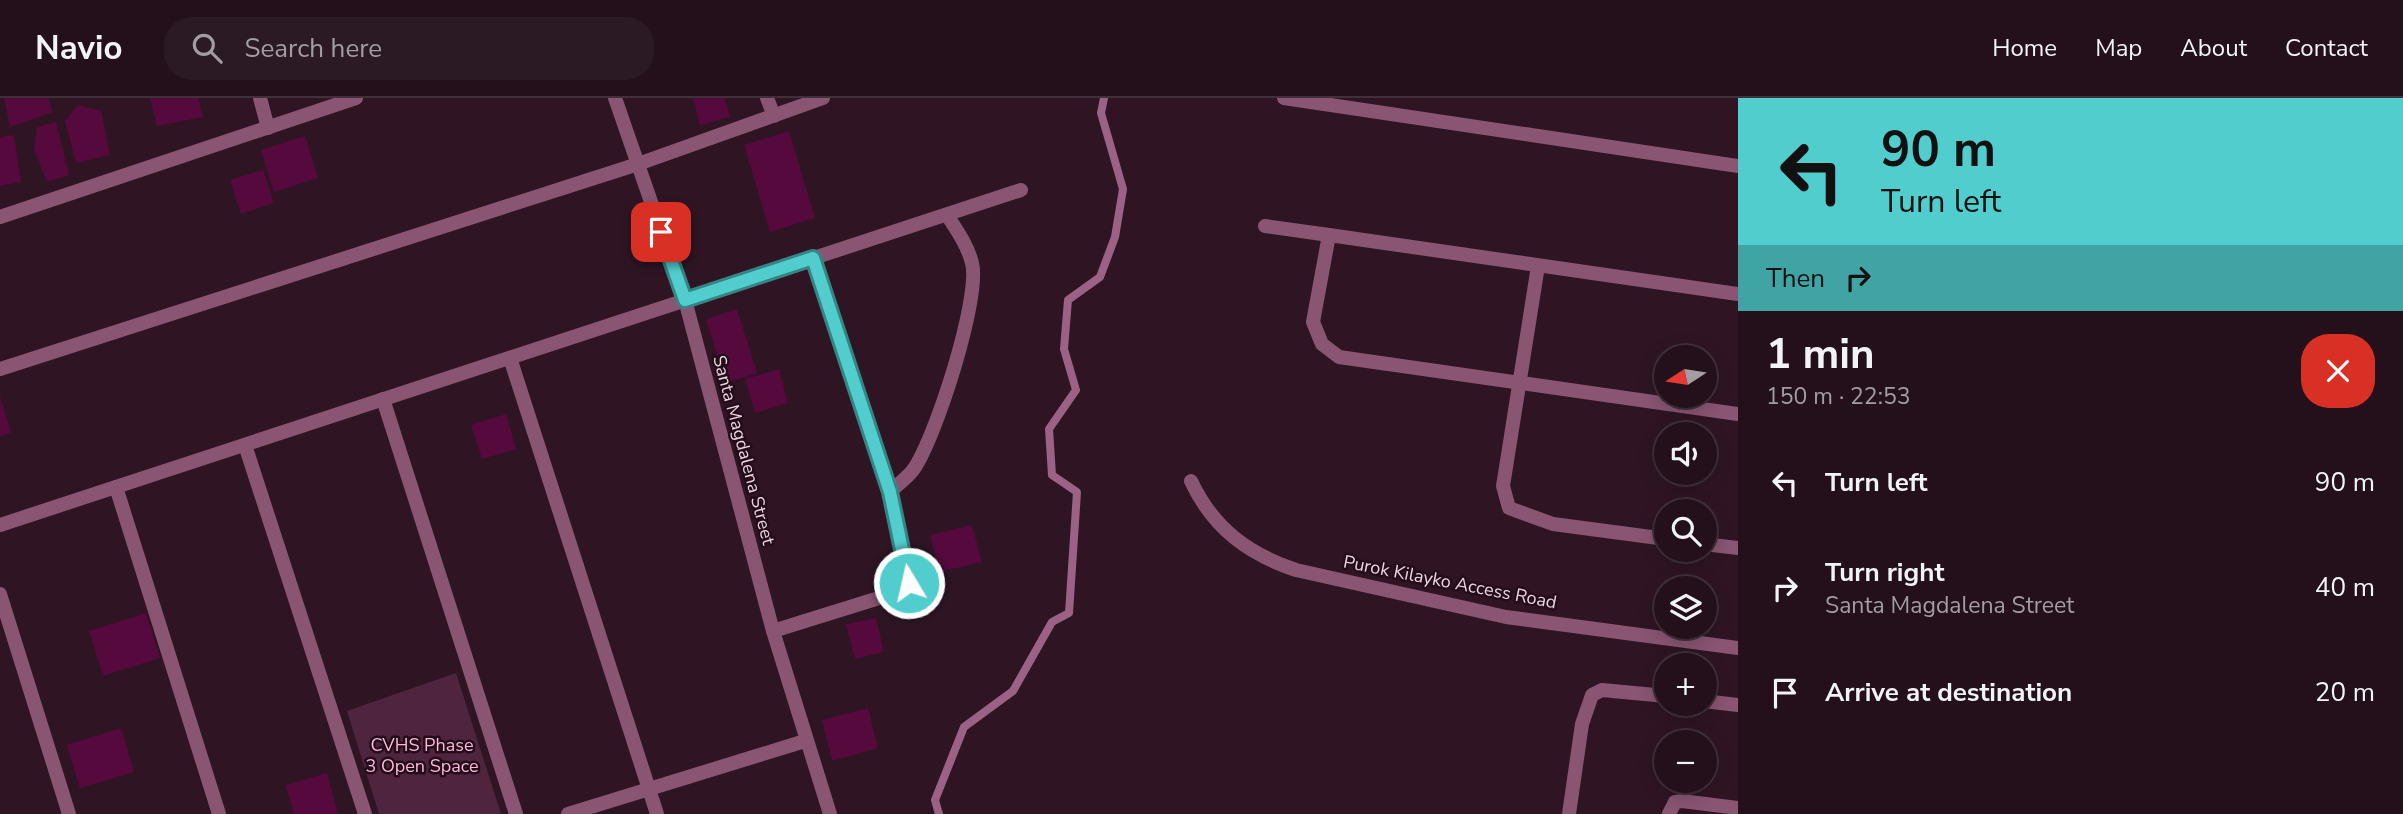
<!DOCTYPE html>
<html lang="en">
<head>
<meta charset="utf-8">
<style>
  :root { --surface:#23101b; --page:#2b1924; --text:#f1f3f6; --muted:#a39da3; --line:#40303a }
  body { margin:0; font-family:"Nunito Sans",sans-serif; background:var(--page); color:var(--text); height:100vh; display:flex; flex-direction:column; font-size:26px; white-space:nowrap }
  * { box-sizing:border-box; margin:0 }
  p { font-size:23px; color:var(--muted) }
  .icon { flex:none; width:38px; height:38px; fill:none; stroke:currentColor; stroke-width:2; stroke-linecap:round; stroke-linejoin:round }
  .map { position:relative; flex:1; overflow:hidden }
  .sheet { display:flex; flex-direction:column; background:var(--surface); width:665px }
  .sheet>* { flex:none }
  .top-card { background:#52cdcd; color:#111; overflow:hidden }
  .needle { width:46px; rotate:258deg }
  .fabs { position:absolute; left:1654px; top:247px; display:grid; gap:14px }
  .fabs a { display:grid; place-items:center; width:63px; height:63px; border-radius:50%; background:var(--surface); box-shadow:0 4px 18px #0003,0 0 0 2px var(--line); font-size:35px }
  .pin { position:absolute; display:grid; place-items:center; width:60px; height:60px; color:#fff; margin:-30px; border-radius:14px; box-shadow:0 4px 10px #0006 }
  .me { position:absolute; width:77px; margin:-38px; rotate:351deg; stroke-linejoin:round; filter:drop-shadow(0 0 5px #0008) }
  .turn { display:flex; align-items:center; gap:24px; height:147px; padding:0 28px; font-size:32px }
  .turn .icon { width:91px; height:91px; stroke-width:2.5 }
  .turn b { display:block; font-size:49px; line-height:60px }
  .then { display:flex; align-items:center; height:66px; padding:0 28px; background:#0003; gap:14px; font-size:26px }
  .round { display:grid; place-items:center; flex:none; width:74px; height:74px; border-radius:28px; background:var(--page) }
  .summary { display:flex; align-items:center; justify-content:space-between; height:119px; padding:0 28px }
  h1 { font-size:42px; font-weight:700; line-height:52px }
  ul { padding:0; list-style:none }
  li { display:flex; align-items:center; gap:21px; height:105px; padding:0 28px }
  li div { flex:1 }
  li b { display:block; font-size:26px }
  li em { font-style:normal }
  header { display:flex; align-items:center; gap:42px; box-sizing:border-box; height:98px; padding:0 35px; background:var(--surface); border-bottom:2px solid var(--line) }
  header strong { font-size:33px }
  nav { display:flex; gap:38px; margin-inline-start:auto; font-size:24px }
  .search { width:490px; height:63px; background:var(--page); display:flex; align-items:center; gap:18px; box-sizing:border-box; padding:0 24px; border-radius:28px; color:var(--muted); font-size:26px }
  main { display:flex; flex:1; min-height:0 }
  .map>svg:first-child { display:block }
  .green { fill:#4f243e }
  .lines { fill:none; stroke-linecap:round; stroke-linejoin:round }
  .stream { stroke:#9c6285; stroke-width:8 }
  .building { fill:#55093c }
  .street { stroke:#895572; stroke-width:14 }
  .route-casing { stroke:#358585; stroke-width:18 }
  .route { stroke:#52cdcd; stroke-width:12 }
  .labels { text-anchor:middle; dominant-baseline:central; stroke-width:5; stroke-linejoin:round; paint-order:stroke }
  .street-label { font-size:18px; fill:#e8d5df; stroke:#250c1b }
  .park-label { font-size:18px; fill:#f9b7db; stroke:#250c1b }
</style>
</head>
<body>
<header>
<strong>Navio</strong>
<div class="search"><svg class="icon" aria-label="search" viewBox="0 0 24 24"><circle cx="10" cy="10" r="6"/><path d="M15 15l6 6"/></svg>Search here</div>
<nav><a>Home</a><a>Map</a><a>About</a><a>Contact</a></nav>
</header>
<main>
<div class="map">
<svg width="1738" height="716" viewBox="0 0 1738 716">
  <rect width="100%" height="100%" fill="#2f1524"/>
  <!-- green -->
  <path class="green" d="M456 575 501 716H379L347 613Z"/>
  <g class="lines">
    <!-- stream -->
    <path class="stream" d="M939 716 935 702 964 629 1013 593 1052 524 1069 515 1077 394 1052 377 1049 331 1076 292 1064 251 1068 202 1100 179 1115 139 1123 91 1101 15 1104 0"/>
  </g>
  <!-- building -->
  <g class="building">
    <path d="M4 0H48L53 14 10 29Z"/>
    <path d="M150 0H198L203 19 157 28Z"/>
    <path d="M693 0H725L730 19 700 27Z"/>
    <path d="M78 7 101 13 110 57 76 65 65 23Z"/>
    <path d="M56 24 69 77 47 84 34 52 37 29Z"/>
    <path d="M789 33 815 120 770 134 744 47Z"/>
    <path d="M14 37 21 84 0 88V39Z"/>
    <path d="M305 38 318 80 274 94 261 52Z"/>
    <path d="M263 72 274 105 241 116 230 82Z"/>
    <path d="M737 211 757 275 726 285 706 221Z"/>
    <path d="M779 271 788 305 755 315 745 281Z"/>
    <path d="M0 298 11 335 0 338Z"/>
    <path d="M506 316 516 351 482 361 471 327Z"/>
    <path d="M972 427 982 464 939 474 930 437Z"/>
    <path d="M146 515 160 560 103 578 89 533Z"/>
    <path d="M876 520 884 554 855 561 846 526Z"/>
    <path d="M868 610 878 650 832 663 822 622Z"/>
    <path d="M121 630 134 674 80 690 67 647Z"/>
    <path d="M327 675 338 716H294L286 687Z"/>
  </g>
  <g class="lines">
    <!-- street -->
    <g class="street">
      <path d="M260 0 268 30"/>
      <path d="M615 0 685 202 773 533 830 716"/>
      <path d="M767 0 774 18"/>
      <path d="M1284 0 1738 68"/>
      <path d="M0 119 356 0"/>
      <path d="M1265 128 1329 137"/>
      <path d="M1538 168 1503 388 1509 410 1553 426 1666 441"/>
      <path d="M1738 196 1329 137 1313 224 1322 246 1339 259 1738 316"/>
      <path d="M510 260 657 716"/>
      <path d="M0 271 638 66 823 0"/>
      <path d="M383 301 516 716"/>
      <path d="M245 347 365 716"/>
      <path d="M1191 383C1213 430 1248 456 1296 472L1506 519 1738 550"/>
      <path d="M116 389 219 716"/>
      <path d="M890 394C897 387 907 380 913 372 935 342 981 199 972 165 968 148 956 131 947 117"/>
      <path d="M0 427 1021 92"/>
      <path d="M1704 446 1738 450"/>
      <path d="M0 496 69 716"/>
      <path d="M773 533 895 495 909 485 908 470 890 394 813 161"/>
      <path d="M1704 603 1738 607"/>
      <path d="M568 716 805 643"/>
      <path d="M1569 716 1582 626 1592 597 1602 592 1666 598"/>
      <path d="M1669 716 1675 704 1682 703 1738 710"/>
    </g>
  </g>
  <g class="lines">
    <defs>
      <path id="route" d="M661 134 685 202 813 160 890 394 909 485"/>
    </defs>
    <!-- route casing -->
    <use href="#route" class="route-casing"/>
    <!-- route -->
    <use href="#route" class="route"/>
  </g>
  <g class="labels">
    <!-- street labels -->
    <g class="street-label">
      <text transform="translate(744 352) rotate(75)">Santa Magdalena Street</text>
      <text transform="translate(1450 484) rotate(11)">Purok Kilayko Access Road</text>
    </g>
    <!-- park labels -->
    <g class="park-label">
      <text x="422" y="647">CVHS Phase<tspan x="422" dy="21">3 Open Space</tspan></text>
    </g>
  </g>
</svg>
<div class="fabs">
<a><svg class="needle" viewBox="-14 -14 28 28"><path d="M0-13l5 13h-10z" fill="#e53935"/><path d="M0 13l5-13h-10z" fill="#a39da3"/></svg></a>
<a><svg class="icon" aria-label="sound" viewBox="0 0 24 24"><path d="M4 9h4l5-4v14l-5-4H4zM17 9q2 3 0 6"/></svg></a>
<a><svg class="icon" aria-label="search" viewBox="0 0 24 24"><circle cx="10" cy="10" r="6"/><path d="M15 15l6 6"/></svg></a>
<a><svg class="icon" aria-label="layers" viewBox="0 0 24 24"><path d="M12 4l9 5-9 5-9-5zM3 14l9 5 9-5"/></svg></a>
<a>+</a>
<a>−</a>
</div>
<div class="pin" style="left:661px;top:134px;background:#d93025"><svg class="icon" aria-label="arrive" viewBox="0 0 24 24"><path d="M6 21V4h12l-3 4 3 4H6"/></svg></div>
<svg class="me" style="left:909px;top:485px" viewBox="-20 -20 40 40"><circle r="17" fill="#52cdcd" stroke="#fff" stroke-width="3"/><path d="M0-11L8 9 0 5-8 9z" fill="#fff"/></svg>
</div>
<section class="sheet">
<div class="top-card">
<div class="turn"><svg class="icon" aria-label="left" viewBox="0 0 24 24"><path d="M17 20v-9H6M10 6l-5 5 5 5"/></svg><div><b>90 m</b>Turn left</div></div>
<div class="then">Then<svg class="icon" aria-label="right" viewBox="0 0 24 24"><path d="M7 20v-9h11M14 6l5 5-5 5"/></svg></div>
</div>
<div class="summary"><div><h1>1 min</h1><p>150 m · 22:53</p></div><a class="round" style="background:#d93025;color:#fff"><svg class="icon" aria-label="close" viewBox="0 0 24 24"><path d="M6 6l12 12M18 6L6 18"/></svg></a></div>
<ul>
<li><svg class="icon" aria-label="left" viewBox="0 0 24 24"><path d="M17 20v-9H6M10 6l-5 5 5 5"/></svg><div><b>Turn left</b></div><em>90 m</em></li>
<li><svg class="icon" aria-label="right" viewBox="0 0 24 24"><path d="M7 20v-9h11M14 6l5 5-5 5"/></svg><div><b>Turn right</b><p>Santa Magdalena Street</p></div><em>40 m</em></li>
<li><svg class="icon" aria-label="arrive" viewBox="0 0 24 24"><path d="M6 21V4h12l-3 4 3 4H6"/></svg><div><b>Arrive at destination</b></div><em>20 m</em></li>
</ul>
</section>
</main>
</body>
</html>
